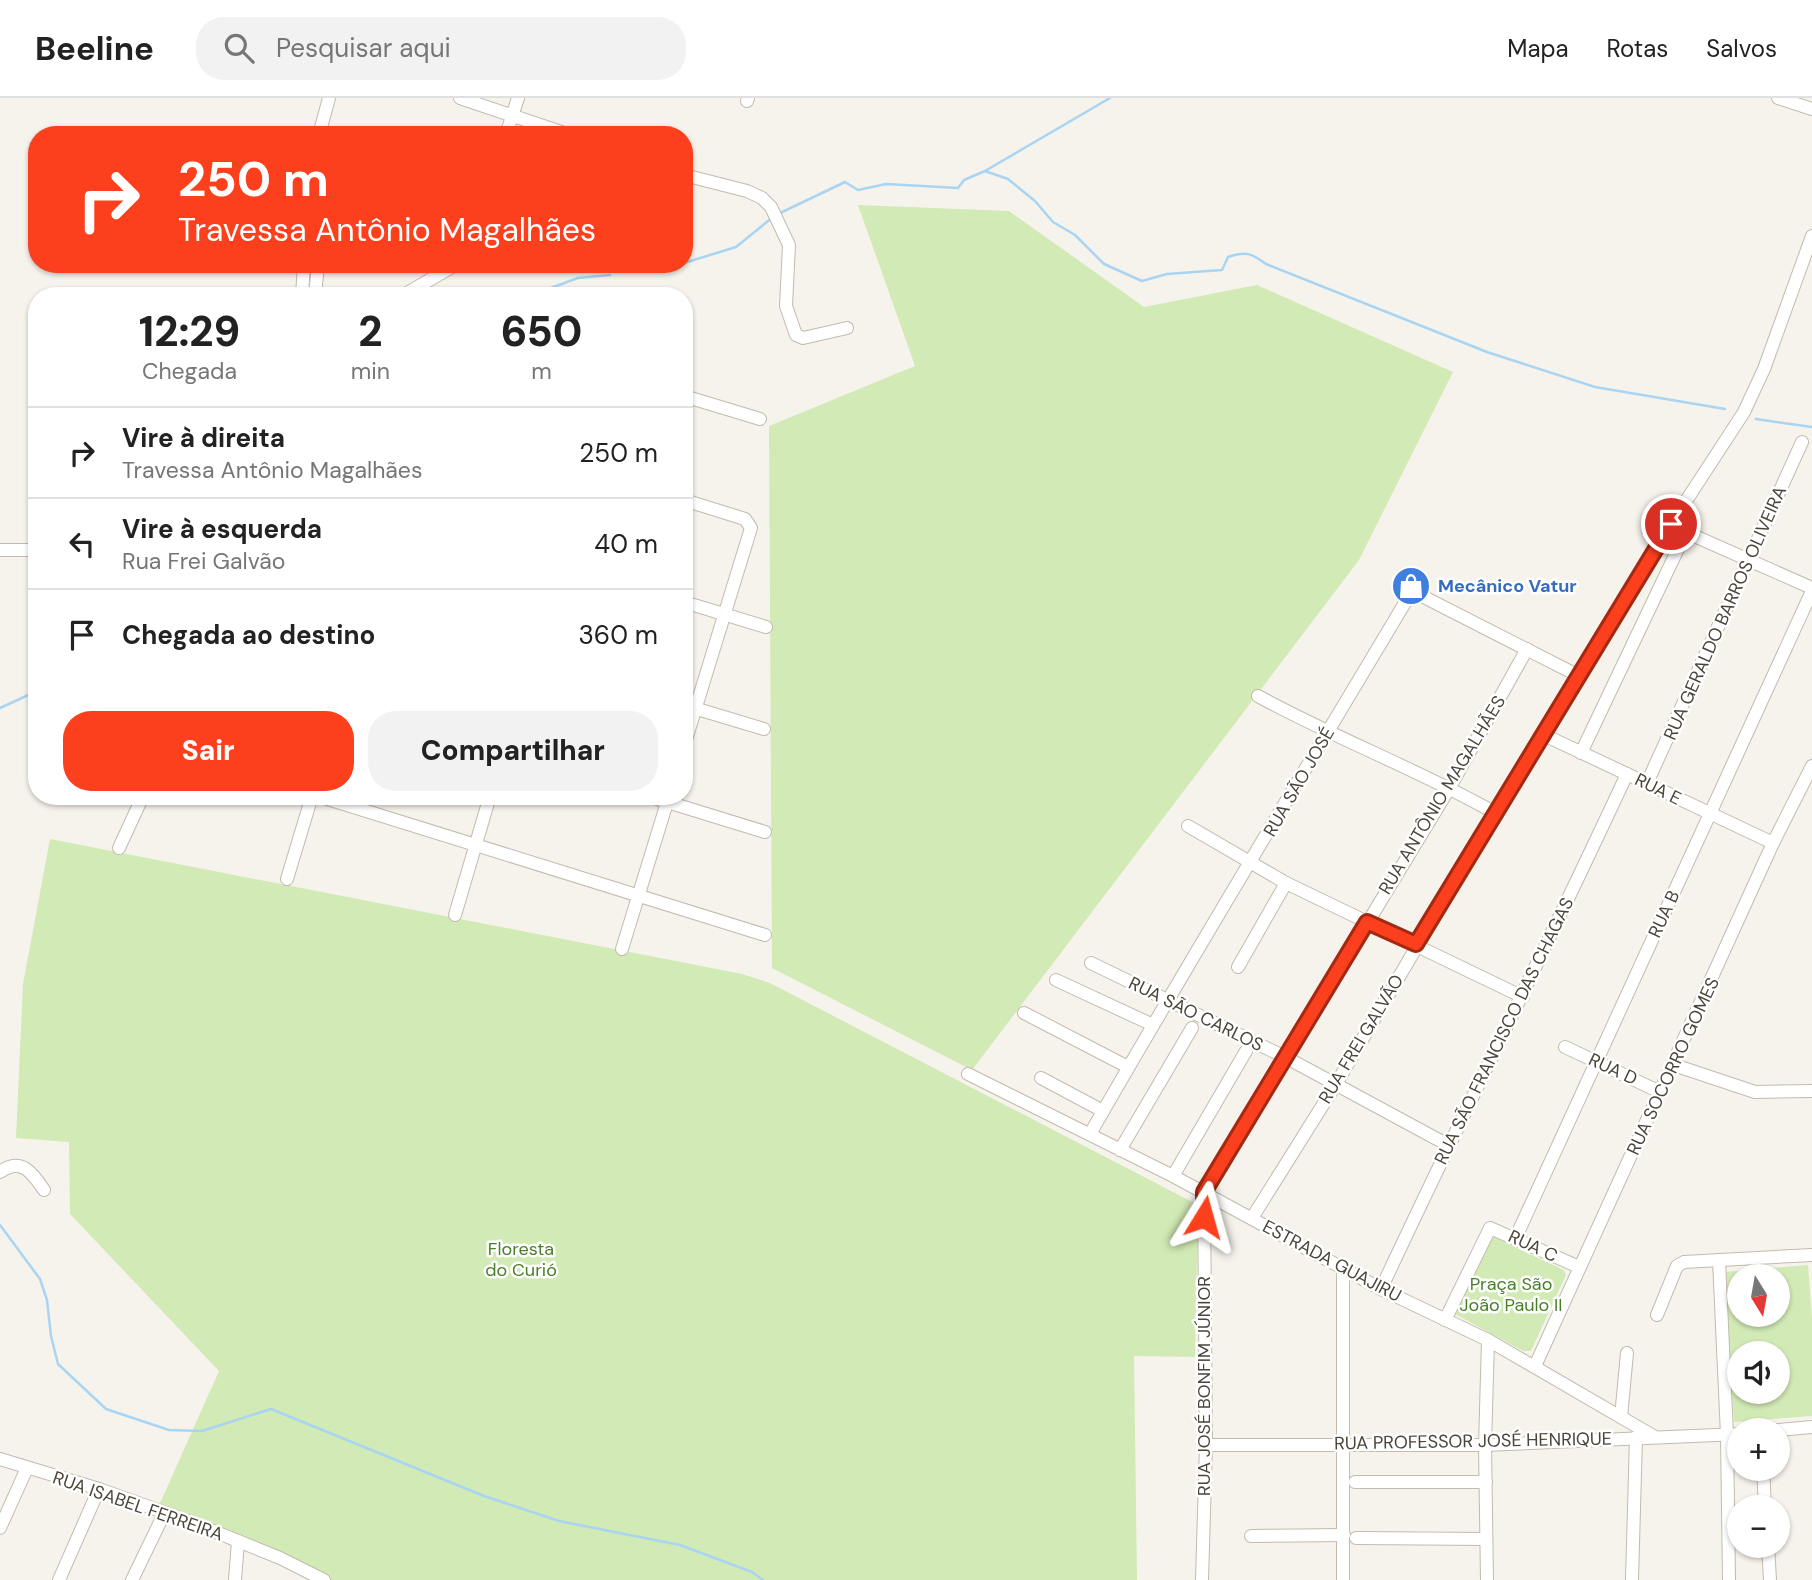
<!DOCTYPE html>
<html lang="pt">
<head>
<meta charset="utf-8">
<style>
  :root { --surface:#fff; --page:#f2f2f2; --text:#222; --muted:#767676; --line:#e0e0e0; --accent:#fc3f1d }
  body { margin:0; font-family:"DM Sans",sans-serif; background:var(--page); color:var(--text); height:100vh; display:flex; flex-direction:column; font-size:26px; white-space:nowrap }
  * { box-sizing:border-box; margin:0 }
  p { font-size:23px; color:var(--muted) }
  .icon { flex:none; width:38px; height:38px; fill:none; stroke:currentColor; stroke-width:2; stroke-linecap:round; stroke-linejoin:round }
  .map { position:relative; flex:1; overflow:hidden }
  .details { position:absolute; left:28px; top:189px; width:665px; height:518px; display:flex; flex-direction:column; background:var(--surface); border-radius:28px; box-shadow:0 2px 5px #0004 }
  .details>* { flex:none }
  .hud { position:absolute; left:28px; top:28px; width:665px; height:147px; border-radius:28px; box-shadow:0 2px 5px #0004; background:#fc3f1d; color:#fff; overflow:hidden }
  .needle { width:46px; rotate:169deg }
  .fabs { position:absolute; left:1727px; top:1166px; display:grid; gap:14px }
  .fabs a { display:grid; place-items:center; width:63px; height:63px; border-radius:50%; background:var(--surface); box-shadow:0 2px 5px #0004; font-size:35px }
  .pin { position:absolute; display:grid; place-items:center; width:60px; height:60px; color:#fff; margin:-30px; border:4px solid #fff; border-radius:50%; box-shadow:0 2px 7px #0007 }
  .me { position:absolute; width:77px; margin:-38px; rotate:8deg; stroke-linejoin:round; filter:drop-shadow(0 0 5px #0008) }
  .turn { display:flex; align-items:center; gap:24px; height:147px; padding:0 35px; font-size:32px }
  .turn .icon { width:91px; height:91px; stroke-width:2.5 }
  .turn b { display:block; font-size:49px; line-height:60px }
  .eta { display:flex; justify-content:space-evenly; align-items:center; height:119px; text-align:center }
  .eta b { font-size:42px; font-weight:800; line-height:49px }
  .button { display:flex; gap:14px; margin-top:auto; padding:14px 35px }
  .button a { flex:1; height:80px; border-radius:28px; background:var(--accent); color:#fff; font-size:28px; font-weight:800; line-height:80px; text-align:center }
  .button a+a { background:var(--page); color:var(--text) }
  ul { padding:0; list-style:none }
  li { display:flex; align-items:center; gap:21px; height:91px; padding:0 35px; border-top:2px solid var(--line) }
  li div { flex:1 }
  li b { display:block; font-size:26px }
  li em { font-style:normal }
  header { display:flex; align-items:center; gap:42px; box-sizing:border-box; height:98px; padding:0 35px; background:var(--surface); border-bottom:2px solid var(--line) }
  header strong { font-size:33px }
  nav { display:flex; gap:38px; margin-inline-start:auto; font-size:24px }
  .search { width:490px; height:63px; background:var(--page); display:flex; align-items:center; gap:18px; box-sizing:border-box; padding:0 24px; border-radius:28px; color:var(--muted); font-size:26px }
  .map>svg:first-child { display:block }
  .green { fill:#d2eab5; fill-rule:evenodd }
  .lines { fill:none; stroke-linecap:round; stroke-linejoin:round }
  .stream { stroke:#a9d4f2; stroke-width:2.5 }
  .minor-casing { stroke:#c2bbae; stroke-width:14 }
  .minor { stroke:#fff; stroke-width:12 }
  .route-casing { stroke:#a42913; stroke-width:18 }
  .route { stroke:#fc3f1d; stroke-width:12 }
  .labels { text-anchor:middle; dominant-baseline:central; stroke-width:5; stroke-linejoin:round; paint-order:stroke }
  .shop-label { font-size:18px; font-weight:bold; fill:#366cbe; stroke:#fff; text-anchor:start }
  .street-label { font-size:18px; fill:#4b4439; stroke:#fff }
  .park-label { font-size:18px; fill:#4a7f2a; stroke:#fff }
</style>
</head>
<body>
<header>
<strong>Beeline</strong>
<div class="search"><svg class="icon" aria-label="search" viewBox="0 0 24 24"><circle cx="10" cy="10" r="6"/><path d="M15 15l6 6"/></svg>Pesquisar aqui</div>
<nav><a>Mapa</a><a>Rotas</a><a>Salvos</a></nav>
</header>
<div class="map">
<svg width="1812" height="1482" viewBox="0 0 1812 1482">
  <rect width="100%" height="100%" fill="#f6f3ec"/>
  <!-- green -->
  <g class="green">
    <path d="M858 107 1009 113 1144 209 1257 187 1453 274 1359 462 972 972 772 870 769 328 915 268Z"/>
    <path d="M50 741 742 876 770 885 1198 1107 1195 1259 1134 1258 1137 1482H323L157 1412 219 1273 70 1116 69 1044 16 1040 23 886Z"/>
    <path d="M1493 1139 1564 1172 1566 1177 1531 1253H1523L1455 1216 1489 1141Z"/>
    <path d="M1808 1167 1812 1220V1318L1734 1324 1724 1174ZM1740 1178H1778V1216H1740ZM1740 1255H1778V1293H1740Z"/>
  </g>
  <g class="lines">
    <!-- stream -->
    <g class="stream">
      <path d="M985 73 1008 81 1035 103 1053 124 1075 137 1104 166 1142 183 1167 176 1222 172 1228 159C1246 153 1251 155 1266 166L1487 254 1595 289 1725 311"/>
      <path d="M778 116 845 84 858 92 886 86 958 90 964 82 985 73 1110 0"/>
      <path d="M684 165 736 149 773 119"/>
      <path d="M654 171 680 166"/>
      <path d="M529 198 578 180 610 177"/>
      <path d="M1756 321 1812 329"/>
      <path d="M0 610 37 593"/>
      <path d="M0 1127 40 1181 47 1202 51 1238 58 1266 106 1311 169 1332 202 1333 271 1311 484 1398 559 1423 680 1447 752 1474 763 1482"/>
    </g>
    <defs>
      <g id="minor">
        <path d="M460 0 570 37"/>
        <path d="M1778 0 1812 11"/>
        <path d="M747 3 748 0"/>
        <path d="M319 37 329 0"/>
        <path d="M506 37 518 0"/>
        <path d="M684 77 747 93 762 100 771 109 789 147 786 208 796 237 803 240 847 230"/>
        <path d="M302 198 304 166"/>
        <path d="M315 198 318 166"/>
        <path d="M402 198 457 166"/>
        <path d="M684 298 760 321"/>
        <path d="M684 402 745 421 751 430 684 648"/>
        <path d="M1681 432 1812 490"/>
        <path d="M0 452H37"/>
        <path d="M684 504 766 529"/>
        <path d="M1258 598C1336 641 1420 672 1497 716"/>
        <path d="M684 607 764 631"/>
        <path d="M1542 636 1773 745"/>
        <path d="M1581 655 1686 434"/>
        <path d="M1647 685 1802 344"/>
        <path d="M318 698 765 837"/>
        <path d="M648 698 765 734"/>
        <path d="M1188 728 1286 785 1523 899"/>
        <path d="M119 750 143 698"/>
        <path d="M287 781 312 698"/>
        <path d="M455 817 490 698"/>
        <path d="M622 851 669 698"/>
        <path d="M1091 865 1287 960 1448 1047"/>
        <path d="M1238 869 1286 785"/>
        <path d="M1056 882 1153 927"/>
        <path d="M1024 915 1128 969"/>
        <path d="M1565 949 1660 994"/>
        <path d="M1674 967 1755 994 1812 993"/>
        <path d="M968 976 1173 1078 1381 1191 1488 1242 1655 1339"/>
        <path d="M1041 980 1103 1013"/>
        <path d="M1090 1036C1195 853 1304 674 1412 493L1579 578"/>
        <path d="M1120 1052 1192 930"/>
        <path d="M0 1074C21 1059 32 1074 44 1092"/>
        <path d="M1173 1078 1246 953"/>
        <path d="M1252 1120 1336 986 1542 636 1671 426 1744 314 1764 271 1812 138"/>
        <path d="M1516 1139 1812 493"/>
        <path d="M1719 1162 1727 1337 1729 1482"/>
        <path d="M1343 1169V1482"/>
        <path d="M1381 1191C1462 1018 1547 848 1627 676"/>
        <path d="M1657 1217 1677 1168 1684 1164 1812 1157"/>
        <path d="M1445 1222 1490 1130 1579 1169"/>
        <path d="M1535 1268 1773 745 1812 668"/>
        <path d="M1621 1319 1627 1255"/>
        <path d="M1778 1332 1812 1329"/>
        <path d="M1206 1347H1485L1740 1336"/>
        <path d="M0 1361 99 1391 191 1424 280 1460 324 1482"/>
        <path d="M1763 1370 1765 1409"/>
        <path d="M1355 1384H1486"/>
        <path d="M0 1430 27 1370"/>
        <path d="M1251 1438 1344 1437"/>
        <path d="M1356 1440 1486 1441"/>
        <path d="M1768 1447 1770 1482"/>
        <path d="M59 1482 99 1391"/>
        <path d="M132 1482 164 1416"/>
        <path d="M235 1482 238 1443"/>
        <path d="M1202 1482 1206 1347 1204 1094 1450 689 1527 551"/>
        <path d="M1487 1482 1485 1347 1488 1242"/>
        <path d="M1632 1482 1636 1339"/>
      </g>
    </defs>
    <!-- minor casing -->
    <use href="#minor" class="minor-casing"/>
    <!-- minor -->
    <use href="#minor" class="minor"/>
  </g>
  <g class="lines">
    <defs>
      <path id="route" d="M1204 1119V1094L1367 824 1416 846 1671 426"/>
    </defs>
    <!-- route casing -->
    <use href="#route" class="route-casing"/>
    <!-- route -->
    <use href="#route" class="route"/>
  </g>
  <!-- icons -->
  <defs>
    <symbol id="shop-disc" viewBox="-11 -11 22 22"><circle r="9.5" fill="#3f7fe0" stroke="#fff"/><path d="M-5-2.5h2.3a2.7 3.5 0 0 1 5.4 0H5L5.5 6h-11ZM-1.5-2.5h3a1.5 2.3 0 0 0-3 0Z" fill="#fff"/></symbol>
  </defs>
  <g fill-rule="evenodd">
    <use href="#shop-disc" x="1389" y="466" width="44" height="44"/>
  </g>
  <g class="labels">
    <!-- shop labels -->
    <g class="shop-label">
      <text x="1438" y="488">Mecânico Vatur</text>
    </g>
    <!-- street labels -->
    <g class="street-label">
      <text transform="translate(1725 515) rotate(-66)">RUA GERALDO BARROS OLIVEIRA</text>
      <text transform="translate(1299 684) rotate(-60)">RUA SÃO JOSÉ</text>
      <text transform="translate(1658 691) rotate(26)">RUA E</text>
      <text transform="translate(1442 697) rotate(-59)">RUA ANTÔNIO MAGALHÃES</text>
      <text transform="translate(1664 816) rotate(-65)">RUA B</text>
      <text transform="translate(1196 916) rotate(26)">RUA SÃO CARLOS</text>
      <text transform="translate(1504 933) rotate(-64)">RUA SÃO FRANCISCO DAS CHAGAS</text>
      <text transform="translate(1361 941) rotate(-59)">RUA FREI GALVÃO</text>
      <text transform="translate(1673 968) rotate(-65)">RUA SOCORRO GOMES</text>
      <text transform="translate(1613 971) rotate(25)">RUA D</text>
      <text transform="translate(1533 1148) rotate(25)">RUA C</text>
      <text transform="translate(1332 1163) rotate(28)">ESTRADA GUAJIRU</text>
      <text transform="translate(1204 1288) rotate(-90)">RUA JOSÉ BONFIM JÚNIOR</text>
      <text transform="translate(1473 1343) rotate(-1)">RUA PROFESSOR JOSÉ HENRIQUE</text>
      <text transform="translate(138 1408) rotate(19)">RUA ISABEL FERREIRA</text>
    </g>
    <!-- park labels -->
    <g class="park-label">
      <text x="521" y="1151">Floresta<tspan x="521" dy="21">do Curió</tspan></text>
      <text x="1511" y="1186">Praça São<tspan x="1511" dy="21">João Paulo II</tspan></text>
    </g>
  </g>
</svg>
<div class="fabs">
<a><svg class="needle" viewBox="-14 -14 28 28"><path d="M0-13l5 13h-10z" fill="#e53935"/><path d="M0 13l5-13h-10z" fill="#767676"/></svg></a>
<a><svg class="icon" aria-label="sound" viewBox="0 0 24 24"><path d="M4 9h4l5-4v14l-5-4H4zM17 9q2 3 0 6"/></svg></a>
<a>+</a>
<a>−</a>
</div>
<div class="pin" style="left:1671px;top:426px;background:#d93025"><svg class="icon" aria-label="arrive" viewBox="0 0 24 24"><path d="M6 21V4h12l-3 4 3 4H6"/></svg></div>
<svg class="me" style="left:1204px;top:1119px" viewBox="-20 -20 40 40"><path d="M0-17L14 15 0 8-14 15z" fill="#fc3f1d" stroke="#fff" stroke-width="4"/></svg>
<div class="hud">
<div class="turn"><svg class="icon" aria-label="right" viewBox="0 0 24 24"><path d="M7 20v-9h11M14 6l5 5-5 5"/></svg><div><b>250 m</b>Travessa Antônio Magalhães</div></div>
</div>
<section class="details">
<div class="eta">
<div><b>12:29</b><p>Chegada</p></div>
<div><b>2</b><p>min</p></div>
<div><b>650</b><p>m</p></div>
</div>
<ul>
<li><svg class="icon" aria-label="right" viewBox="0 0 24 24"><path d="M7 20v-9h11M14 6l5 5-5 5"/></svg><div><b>Vire à direita</b><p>Travessa Antônio Magalhães</p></div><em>250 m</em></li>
<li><svg class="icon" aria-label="left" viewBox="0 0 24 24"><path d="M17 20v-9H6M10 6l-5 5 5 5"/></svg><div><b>Vire à esquerda</b><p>Rua Frei Galvão</p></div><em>40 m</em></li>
<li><svg class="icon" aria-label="arrive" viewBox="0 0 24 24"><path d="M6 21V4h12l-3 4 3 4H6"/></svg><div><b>Chegada ao destino</b></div><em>360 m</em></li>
</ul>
<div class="button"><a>Sair</a><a>Compartilhar</a></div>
</section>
</div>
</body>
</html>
